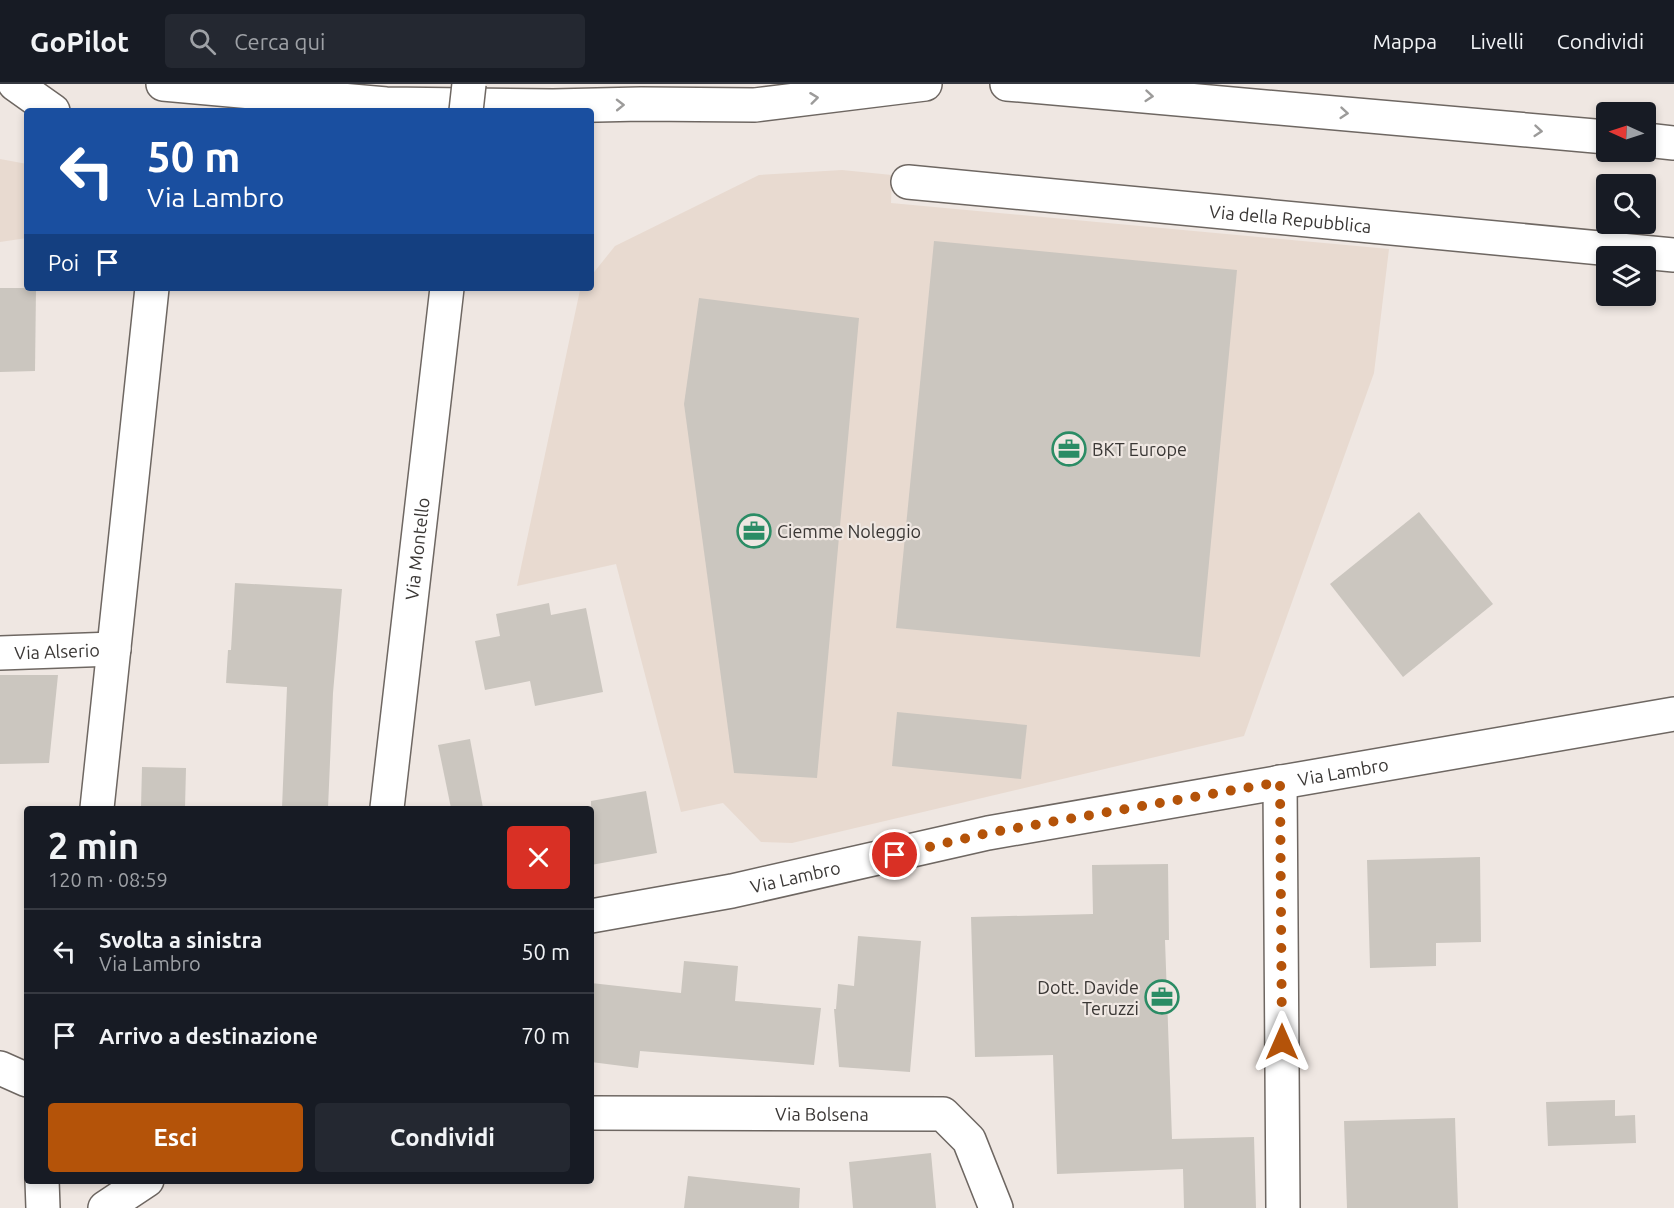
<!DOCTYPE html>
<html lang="it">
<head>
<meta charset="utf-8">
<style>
  :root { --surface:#171b24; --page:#242831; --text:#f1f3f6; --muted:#9ea1a6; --line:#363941; --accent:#b45309 }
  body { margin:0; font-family:Ubuntu,sans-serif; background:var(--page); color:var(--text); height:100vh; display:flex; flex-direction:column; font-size:22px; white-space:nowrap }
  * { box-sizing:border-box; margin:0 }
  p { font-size:20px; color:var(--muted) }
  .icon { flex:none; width:33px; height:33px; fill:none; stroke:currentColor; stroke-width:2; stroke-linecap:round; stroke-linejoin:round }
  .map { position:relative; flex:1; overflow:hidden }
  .sheet { position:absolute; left:24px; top:722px; width:570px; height:378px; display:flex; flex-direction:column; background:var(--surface); border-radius:6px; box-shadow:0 3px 9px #0003 }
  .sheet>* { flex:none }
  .top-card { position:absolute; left:24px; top:24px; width:570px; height:183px; border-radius:6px; box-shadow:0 3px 9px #0003; background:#1a4fa0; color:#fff; overflow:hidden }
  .needle { width:39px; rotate:273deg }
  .tools { position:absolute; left:1596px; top:18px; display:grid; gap:12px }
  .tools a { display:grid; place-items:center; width:60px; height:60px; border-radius:6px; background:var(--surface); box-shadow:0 3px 9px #0003; font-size:30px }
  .pin { position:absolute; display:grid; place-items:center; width:51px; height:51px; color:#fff; margin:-26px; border:3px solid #fff; border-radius:50%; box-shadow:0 2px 6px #0007 }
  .me { position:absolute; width:66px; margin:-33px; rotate:0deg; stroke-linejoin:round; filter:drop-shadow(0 0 4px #0008) }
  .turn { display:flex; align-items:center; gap:21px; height:126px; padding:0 24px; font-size:27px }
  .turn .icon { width:78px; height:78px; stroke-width:2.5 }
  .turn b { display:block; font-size:42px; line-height:51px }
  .then { display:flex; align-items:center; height:57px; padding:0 24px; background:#0003; gap:12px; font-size:22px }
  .round { display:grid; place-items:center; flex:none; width:63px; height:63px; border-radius:6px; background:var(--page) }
  .overview { display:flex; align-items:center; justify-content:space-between; height:102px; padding:0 24px }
  h1 { font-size:36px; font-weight:700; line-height:45px }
  .primary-button { display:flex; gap:12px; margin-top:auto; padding:12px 24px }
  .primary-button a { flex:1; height:69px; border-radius:6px; background:var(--accent); color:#fff; font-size:24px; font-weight:700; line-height:69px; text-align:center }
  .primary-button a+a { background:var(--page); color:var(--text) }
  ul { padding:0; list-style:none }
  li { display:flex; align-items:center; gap:18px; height:84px; padding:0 24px; border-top:2px solid var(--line) }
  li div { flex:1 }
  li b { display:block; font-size:22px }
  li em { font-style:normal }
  header { display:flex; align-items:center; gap:36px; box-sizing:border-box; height:84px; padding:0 30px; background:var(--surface); border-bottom:2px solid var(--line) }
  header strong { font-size:28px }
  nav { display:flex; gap:33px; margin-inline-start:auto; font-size:21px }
  .search { width:420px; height:54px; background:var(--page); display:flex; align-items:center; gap:15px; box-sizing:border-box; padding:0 21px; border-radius:6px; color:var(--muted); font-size:22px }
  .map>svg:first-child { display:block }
  .built { fill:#e8dad0 }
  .building { fill:#cbc6bf }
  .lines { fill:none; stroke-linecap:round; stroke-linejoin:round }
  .minor-casing { stroke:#6e6762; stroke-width:36 }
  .tertiary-casing { stroke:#6e6762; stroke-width:36 }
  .trunk-casing { stroke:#6e6762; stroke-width:36 }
  .minor { stroke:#fff; stroke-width:33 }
  .tertiary { stroke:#fff; stroke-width:33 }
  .trunk { stroke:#fff; stroke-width:33 }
  .tertiary-bridge-casing { stroke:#6e6762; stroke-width:36; stroke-linecap:butt }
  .tertiary-bridge { stroke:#fff; stroke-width:33 }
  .oneway { stroke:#9c9b9a }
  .route { stroke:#b45309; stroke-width:10; stroke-dasharray:0 18 }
  .labels { text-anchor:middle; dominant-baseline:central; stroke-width:4.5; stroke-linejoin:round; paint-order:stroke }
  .street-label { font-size:18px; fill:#3a3735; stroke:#efe7e2 }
  .poi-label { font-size:18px; fill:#3a3735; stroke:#efe7e2; text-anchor:start }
</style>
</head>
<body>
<header>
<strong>GoPilot</strong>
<div class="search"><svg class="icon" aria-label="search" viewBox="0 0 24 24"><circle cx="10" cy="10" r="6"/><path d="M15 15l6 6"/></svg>Cerca qui</div>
<nav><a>Mappa</a><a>Livelli</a><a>Condividi</a></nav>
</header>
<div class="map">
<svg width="1674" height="1124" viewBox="0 0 1674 1124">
  <rect width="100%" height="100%" fill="#efe7e2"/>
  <!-- built -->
  <g class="built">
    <path d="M0 75 27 80V154L0 158Z"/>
    <path d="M842 86 892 91 891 119 1389 165 1374 289 1244 652 792 759 761 758 723 719 681 728 616 480 517 502 580 206 582 204H591V192L615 162 759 91Z"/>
  </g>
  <!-- building -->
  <g class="building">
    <path d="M934 157 1237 186 1200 573 896 544Z"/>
    <path d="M0 204H36L35 287 0 288Z"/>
    <path d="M699 214 859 234 817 694 734 689 684 320Z"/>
    <path d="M1419 428 1493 520 1403 593 1330 500Z"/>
    <path d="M235 499 342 505 333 609 328 724H282L287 603 226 599 228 566H231Z"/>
    <path d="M549 519 551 531 586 524 603 608 535 622 530 597 485 606 475 557 500 552 496 530Z"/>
    <path d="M0 591H58L49 679 0 680Z"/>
    <path d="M897 628 1027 641 1021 695 892 682Z"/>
    <path d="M470 655 483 724H451L438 661Z"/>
    <path d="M142 683 186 684 185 724H141Z"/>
    <path d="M646 707 657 769 591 781V717Z"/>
    <path d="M1480 773 1481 858 1436 859V882L1370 884 1367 776Z"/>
    <path d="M1168 780 1169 856H1165L1172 1055 1254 1053 1256 1124H1184L1183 1085 1057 1090 1053 971 975 973 971 833 1093 830 1092 781Z"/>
    <path d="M858 852 921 857 910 988 839 983 834 925H836L838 900 854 902Z"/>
    <path d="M684 877 738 882 735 917 821 924 814 981 640 967 638 984 591 978V899L681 909Z"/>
    <path d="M1615 1016V1032L1635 1031 1636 1059 1548 1062 1546 1018Z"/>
    <path d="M1455 1034 1458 1124H1347L1344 1037Z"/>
    <path d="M931 1069 936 1124H853L849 1078Z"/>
    <path d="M688 1092 800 1104 799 1124H684Z"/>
  </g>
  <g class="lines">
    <defs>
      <g id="minor">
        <path id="s1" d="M908 98 1674 171"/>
        <path id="s2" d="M0 569 114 565"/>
        <path d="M1280 698 1283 1124"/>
        <path id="s3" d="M591 832 732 807 988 749 1674 630"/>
        <path d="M0 984 27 996"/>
        <path id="s4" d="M591 1029 943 1030 969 1056 996 1124"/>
      </g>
      <g id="tertiary">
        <path d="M97 724 152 204"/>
        <path id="s5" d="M387 724 447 204"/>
        <path d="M42 1096 43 1124"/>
        <path d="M105 1124 147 1096"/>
      </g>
      <g id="trunk">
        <path d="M15 0 53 27"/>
        <path d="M163 0 386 20 553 22 641 20 755 21 925 0"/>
        <path d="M1007 0 1606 53"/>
        <path d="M1646 56 1674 59"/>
      </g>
    </defs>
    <!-- minor casing -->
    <use href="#minor" class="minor-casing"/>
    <!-- tertiary casing -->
    <use href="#tertiary" class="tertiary-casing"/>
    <!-- trunk casing -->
    <use href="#trunk" class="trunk-casing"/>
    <!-- minor -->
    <use href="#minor" class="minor"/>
    <!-- tertiary -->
    <use href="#tertiary" class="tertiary"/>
    <!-- trunk -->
    <use href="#trunk" class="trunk"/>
    <defs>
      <path id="tertiary-bridge" d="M466 27 469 0"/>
    </defs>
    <!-- tertiary-bridge casing -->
    <use href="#tertiary-bridge" class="tertiary-bridge-casing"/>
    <!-- tertiary-bridge -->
    <use href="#tertiary-bridge" class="tertiary-bridge"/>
  </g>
  <!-- one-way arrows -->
  <defs><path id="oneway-chevron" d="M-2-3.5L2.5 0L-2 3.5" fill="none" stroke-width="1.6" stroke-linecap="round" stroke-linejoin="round" transform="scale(1.5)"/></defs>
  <g class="oneway">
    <use href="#oneway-chevron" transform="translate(1149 12) rotate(5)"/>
    <use href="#oneway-chevron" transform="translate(814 14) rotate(-7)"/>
    <use href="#oneway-chevron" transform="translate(620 21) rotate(-1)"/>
    <use href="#oneway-chevron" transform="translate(1344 29) rotate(5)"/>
    <use href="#oneway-chevron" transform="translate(1538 47) rotate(5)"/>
  </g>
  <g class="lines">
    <!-- route -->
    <path class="route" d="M895 771 988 749 1280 698 1282 958"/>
  </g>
  <!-- icons -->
  <defs>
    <symbol id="office-ring" viewBox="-11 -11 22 22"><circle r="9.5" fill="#efe7e2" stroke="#2b8c65" stroke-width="1.5"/><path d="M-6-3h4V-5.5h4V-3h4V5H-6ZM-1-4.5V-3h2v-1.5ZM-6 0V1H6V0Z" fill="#2b8c65"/></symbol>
  </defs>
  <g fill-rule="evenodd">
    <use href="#office-ring" x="1050" y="346" width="38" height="38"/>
    <use href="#office-ring" x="735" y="428" width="38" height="38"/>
    <use href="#office-ring" x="1143" y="894" width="38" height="38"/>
  </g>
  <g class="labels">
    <!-- street labels -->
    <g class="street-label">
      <text stroke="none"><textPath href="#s1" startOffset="384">Via della Repubblica</textPath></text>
      <text stroke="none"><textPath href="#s5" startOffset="261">Via Montello</textPath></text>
      <text stroke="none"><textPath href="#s2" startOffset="57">Via Alserio</textPath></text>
      <text stroke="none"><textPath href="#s3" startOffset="766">Via Lambro</textPath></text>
      <text stroke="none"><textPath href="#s3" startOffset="208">Via Lambro</textPath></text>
      <text stroke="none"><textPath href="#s4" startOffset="231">Via Bolsena</textPath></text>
    </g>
    <!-- poi labels -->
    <g class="poi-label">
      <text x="1092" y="365">BKT Europe</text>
      <text x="777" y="447">Ciemme Noleggio</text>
      <text x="1139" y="903" text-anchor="end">Dott. Davide<tspan x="1139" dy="21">Teruzzi</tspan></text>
    </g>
  </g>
</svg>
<div class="tools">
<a><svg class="needle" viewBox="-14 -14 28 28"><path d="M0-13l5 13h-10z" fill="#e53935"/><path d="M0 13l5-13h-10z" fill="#9ea1a6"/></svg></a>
<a><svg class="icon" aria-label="search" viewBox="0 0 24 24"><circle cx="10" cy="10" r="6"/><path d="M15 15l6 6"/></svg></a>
<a><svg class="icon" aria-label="layers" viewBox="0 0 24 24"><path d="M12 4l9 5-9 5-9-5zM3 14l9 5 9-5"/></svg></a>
</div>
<div class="pin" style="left:895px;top:771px;background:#d93025"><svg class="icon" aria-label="arrive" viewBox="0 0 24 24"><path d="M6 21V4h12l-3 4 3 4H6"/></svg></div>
<svg class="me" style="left:1282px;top:958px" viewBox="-20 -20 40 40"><path d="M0-17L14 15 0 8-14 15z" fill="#b45309" stroke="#fff" stroke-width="4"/></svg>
<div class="top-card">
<div class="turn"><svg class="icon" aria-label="left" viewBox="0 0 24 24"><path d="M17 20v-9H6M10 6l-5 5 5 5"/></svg><div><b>50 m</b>Via Lambro</div></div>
<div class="then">Poi<svg class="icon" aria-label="arrive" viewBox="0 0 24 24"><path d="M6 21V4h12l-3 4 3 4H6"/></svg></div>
</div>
<section class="sheet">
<div class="overview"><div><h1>2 min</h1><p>120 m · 08:59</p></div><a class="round" style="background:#d93025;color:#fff"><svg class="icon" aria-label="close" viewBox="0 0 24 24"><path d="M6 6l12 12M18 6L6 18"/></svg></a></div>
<ul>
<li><svg class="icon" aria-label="left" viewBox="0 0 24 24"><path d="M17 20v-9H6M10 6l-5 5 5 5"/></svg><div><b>Svolta a sinistra</b><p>Via Lambro</p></div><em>50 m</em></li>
<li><svg class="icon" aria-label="arrive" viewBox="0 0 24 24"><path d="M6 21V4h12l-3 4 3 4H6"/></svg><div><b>Arrivo a destinazione</b></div><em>70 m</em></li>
</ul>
<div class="primary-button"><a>Esci</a><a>Condividi</a></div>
</section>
</div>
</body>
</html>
